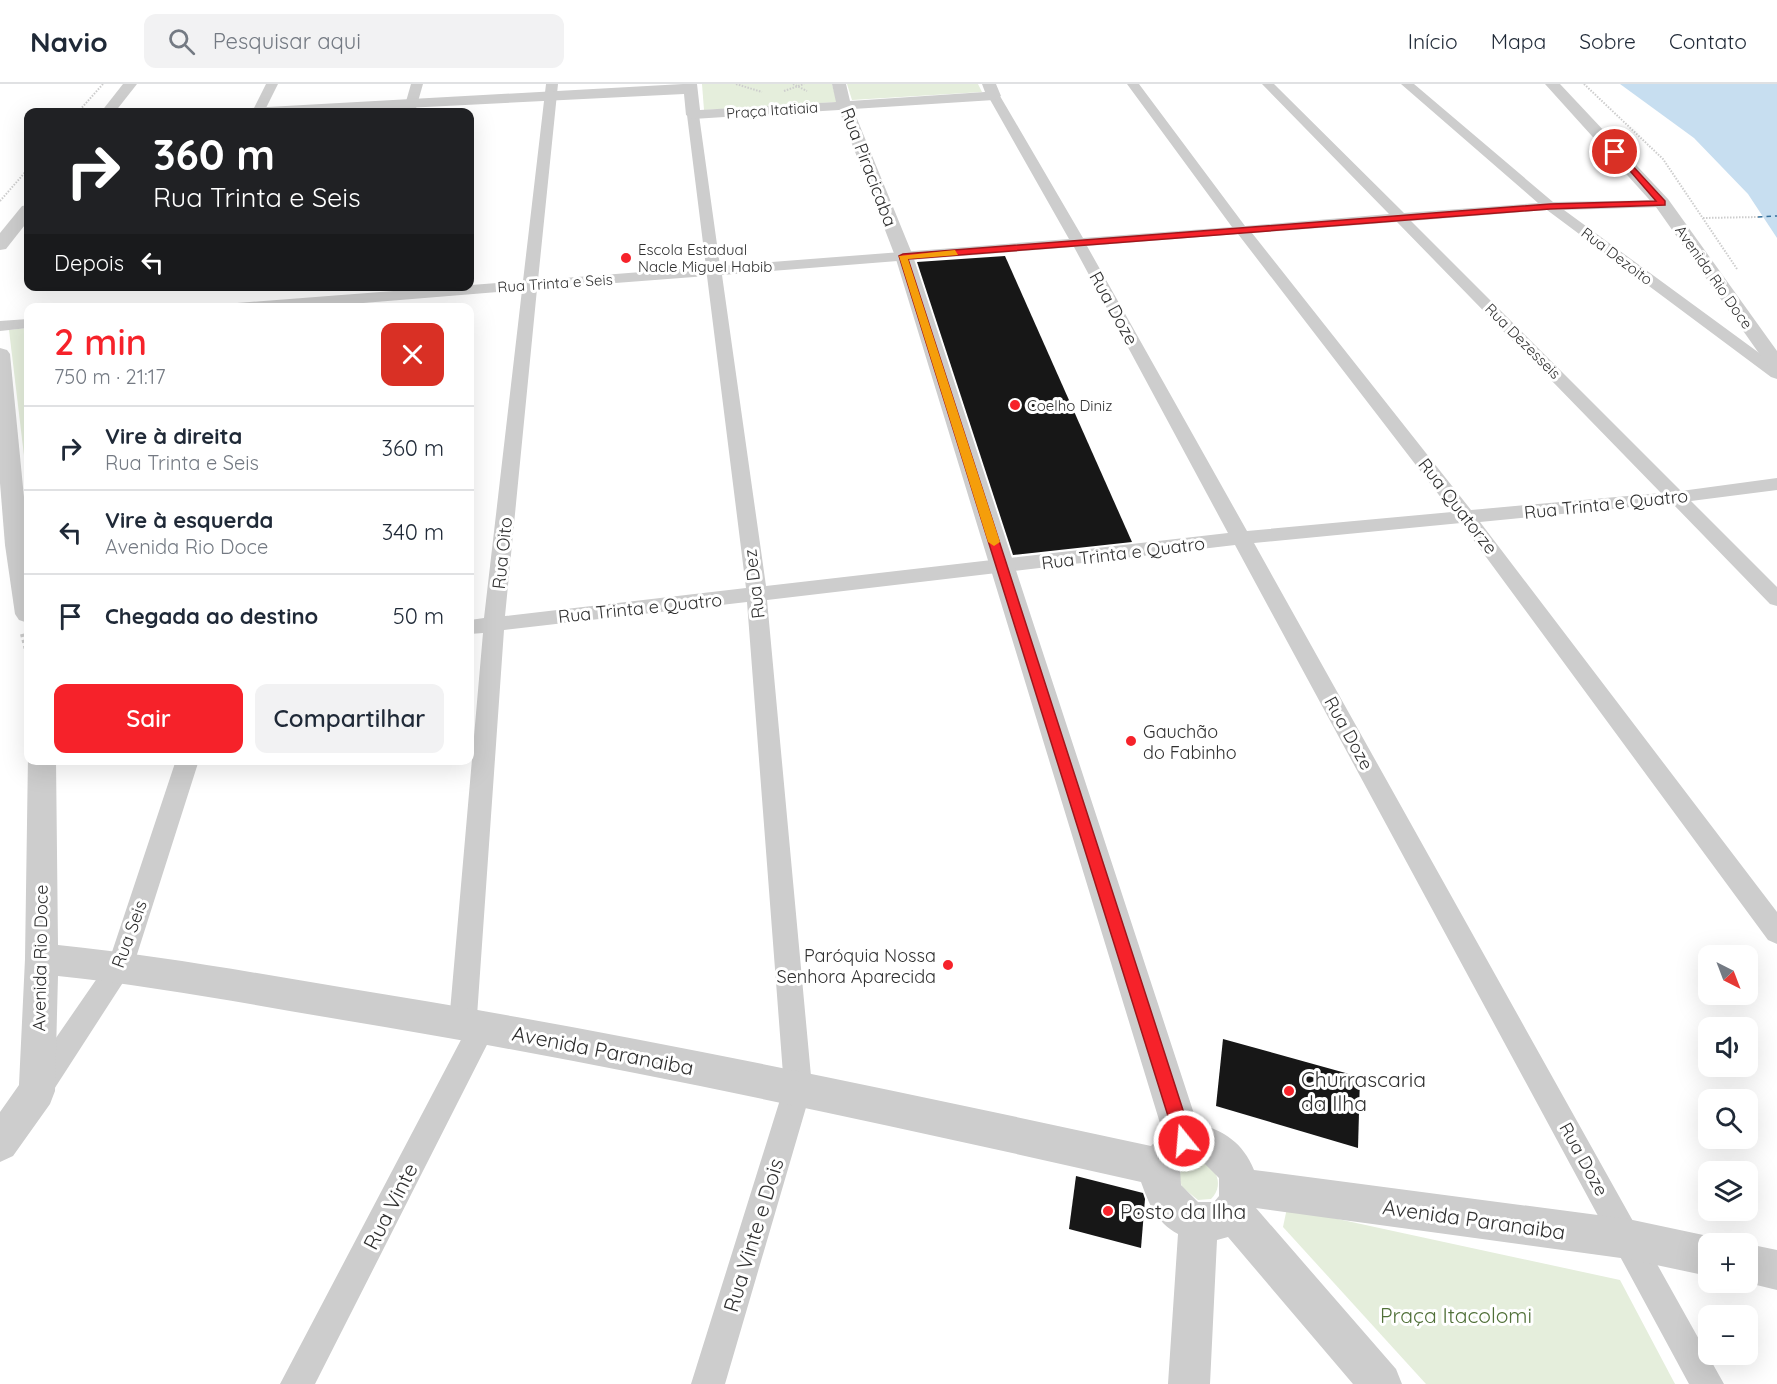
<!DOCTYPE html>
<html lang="pt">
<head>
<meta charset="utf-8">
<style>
  :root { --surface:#fff; --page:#f2f2f3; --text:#1f2937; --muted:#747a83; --line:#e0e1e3; --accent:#f6222a }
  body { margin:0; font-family:Quicksand,sans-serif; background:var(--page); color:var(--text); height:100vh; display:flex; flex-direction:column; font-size:22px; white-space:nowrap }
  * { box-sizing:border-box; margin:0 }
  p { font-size:20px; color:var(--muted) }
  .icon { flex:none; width:33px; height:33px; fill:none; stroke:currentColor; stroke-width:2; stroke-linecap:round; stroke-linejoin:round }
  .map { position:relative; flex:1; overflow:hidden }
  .drawer { position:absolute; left:24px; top:219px; width:450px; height:462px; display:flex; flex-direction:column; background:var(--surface); border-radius:12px; box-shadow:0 6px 24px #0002 }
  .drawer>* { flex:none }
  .top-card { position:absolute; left:24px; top:24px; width:450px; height:183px; border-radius:12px; box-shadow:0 6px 24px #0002; background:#202124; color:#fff; overflow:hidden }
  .needle { width:39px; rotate:138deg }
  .fabs { position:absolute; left:1698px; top:861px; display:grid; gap:12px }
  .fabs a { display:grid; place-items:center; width:60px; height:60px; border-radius:12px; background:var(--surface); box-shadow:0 6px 24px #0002; font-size:30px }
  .pin { position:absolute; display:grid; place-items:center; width:51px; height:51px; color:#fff; margin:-26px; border:3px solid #fff; border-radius:50%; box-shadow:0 2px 6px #0007 }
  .me { position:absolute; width:66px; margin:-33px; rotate:343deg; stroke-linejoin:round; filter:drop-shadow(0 0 4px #0008) }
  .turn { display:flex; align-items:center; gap:21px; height:126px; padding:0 30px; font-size:27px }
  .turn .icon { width:78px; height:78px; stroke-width:2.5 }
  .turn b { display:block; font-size:42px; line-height:51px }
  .then { display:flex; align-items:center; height:57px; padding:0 30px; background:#0003; gap:12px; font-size:22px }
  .round { display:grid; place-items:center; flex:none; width:63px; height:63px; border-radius:12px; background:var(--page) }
  .overview { display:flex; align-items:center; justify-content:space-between; height:102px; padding:0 30px }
  h1 { font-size:36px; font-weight:600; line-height:45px; color:var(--accent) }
  .primary-button { display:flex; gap:12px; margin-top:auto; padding:12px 30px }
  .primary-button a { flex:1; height:69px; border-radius:12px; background:var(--accent); color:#fff; font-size:24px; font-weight:600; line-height:69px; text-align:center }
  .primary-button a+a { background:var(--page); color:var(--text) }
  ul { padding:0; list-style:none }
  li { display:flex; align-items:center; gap:18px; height:84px; padding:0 30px; border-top:2px solid var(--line) }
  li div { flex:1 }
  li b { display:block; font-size:22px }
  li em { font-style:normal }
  header { display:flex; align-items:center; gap:36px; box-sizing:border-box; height:84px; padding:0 30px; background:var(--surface); border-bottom:2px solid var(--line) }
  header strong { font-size:28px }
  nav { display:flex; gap:33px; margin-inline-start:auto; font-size:21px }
  .search { width:420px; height:54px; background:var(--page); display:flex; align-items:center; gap:15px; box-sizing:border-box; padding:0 21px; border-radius:12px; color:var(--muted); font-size:22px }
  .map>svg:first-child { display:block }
  .green { fill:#e5eedc }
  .water { fill:#c7def0 }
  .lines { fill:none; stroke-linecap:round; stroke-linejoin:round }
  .ferry { stroke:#356f9a; stroke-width:1.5; stroke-dasharray:4.5 4; stroke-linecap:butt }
  .building { fill:#171717 }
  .path-far1 { stroke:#cdcdcd; stroke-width:2; stroke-dasharray:1.5 1.5; stroke-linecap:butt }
  .path { stroke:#cdcdcd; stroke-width:4; stroke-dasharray:3 3; stroke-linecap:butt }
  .minor { fill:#cdcdcd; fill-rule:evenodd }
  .tertiary { fill:#cdcdcd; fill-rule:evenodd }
  .route { fill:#f6222a; stroke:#a0161b; stroke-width:1.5 }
  .slow { fill:#f59e0b }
  .poi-dot { fill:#f6222a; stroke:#fff; stroke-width:2 }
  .labels { text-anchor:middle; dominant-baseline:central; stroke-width:6; stroke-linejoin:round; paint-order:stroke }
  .far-street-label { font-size:15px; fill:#303030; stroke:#fff }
  .far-poi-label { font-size:15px; fill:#303030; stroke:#fff; text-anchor:start }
  .street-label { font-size:18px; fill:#303030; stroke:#fff }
  .poi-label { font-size:18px; fill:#303030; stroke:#fff; text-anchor:start }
  .near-street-label { font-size:21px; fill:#303030; stroke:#fff }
  .near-poi-label { font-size:21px; fill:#303030; stroke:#fff; text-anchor:start }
  .near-park-label { font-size:21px; fill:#507038; stroke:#fff }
</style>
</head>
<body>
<header>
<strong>Navio</strong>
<div class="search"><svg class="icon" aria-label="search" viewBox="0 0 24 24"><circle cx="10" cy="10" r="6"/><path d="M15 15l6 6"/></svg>Pesquisar aqui</div>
<nav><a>Início</a><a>Mapa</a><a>Sobre</a><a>Contato</a></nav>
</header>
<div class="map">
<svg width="1777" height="1300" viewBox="0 0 1777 1300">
  <rect width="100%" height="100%" fill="#fff"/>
  <!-- green -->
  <g class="green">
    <path d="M702 0H832L837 18 704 26Z"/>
    <path d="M847 0H978L982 8 852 16Z"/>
    <path d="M28 244V405L9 246Z"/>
    <path d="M1190 1077C1211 1074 1228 1098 1211 1115L1198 1116 1182 1103C1178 1092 1179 1083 1190 1077Z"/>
    <path d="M1287 1124 1620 1196 1675 1300H1426L1283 1143Z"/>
  </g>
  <!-- water -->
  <path class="water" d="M1620 0H1777V154L1748 110 1694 54Z"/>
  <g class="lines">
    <!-- ferry -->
    <path class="ferry" d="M1758 133 1777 132"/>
  </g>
  <!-- building -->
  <g class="building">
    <path d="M1005 172 1132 458 1013 471 917 178Z"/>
    <path d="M1223 955 1360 993 1358 1064 1216 1022Z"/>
    <path d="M1076 1092 1143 1109 1145 1115 1141 1164 1069 1145Z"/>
  </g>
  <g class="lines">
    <!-- path-far1 -->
    <g class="path-far1">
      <path d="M736 0 762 8"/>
      <path d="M793 0 807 7"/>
      <path d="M1584 0 1663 75 1737 185"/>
      <path d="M784 7 804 0"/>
      <path d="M78 28 103 0"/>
      <path d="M0 117 28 85"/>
      <path d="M1703 134 1758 133"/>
    </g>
    <!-- path -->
    <path class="path" d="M22 550 28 574"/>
    <!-- minor -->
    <g class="minor">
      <path d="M266 0H278L264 28H252Z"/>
      <path d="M411 0H423L415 28H403Z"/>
      <path d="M546 0H558L538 196 706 183 687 31 693 27 699 31 720 182 1069 155 988 12 994 9 1000 12 1083 154 1232 143 1127 0H1139L1245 142 1389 130 1262 0H1274L1404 129 1538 119 1401 0H1414L1553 118 1667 116 1669 119 1662 123 1564 126 1777 282V295L1771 293 1547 126 1411 137 1681 407 1777 394V406L1691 417 1777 503V522L1770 520 1672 419 1480 438 1777 828V860L1768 856 1461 439 1254 459 1724 1300H1689L1235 461 767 516 812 1003 725 1300H691L784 1003 747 518 504 546 477 932 482 930 492 934 496 943 315 1300H280L463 952 453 948 449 939 483 549 470 550V536L484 534 522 206 302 224H230L237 219 523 197ZM1397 138 1661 409 1471 426 1252 149ZM1238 150 1452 428 1247 447 1087 162ZM1074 163 1228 449 766 502 722 191ZM707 192 746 504 505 532 537 205Z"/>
      <path d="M28 235V244L0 247V237Z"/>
      <path d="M176 676H199L133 883 49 1013 39 1017 29 1013 25 1003 29 993 109 877Z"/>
    </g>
    <!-- tertiary -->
    <g class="tertiary">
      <path d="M123 0H137L115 28H101Z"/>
      <path d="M683 0H697L700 26 836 18 832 0H846L850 17 985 8 982 0H996L1001 12 994 16 853 25 913 172 1197 1039C1225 1047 1243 1059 1254 1086L1628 1135 1708 1152 1723 1160H1708V1192L1628 1175 1256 1124 1396 1285 1402 1300H1353L1228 1153 1217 1156 1210 1300H1168L1178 1150C1156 1138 1149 1120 1141 1098 876 1038 611 980 343 936 248 920 154 902 58 892L55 1007 50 1020 13 1072 0 1078V1028L19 1001 25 875 28 672V676H56L58 861C155 871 250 888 346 904 616 947 883 1004 1151 1062L1163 1049 895 172 839 26 693 35 686 31 684 10 326 28H244L251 24ZM1189 1076 1204 1079 1219 1094V1112L1214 1118H1198L1181 1101 1180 1085Z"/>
      <path d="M1545 0H1560L1668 115 1777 267V287L1770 285 1656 123Z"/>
      <path d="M28 121V137L6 165 0 166V149L22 122Z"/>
      <path d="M0 264 7 266 10 270 28 454V539L19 536 15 530 5 461 0 399Z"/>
      <path d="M1748 1160 1777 1166V1206L1744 1198H1748Z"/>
    </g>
  </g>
  <!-- route -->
  <path class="route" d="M1612 66H1618L1665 117V121L1550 125 908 175 1193 1057 1190 1064 1184 1066 1178 1064 899 172 903 170 1550 120 1656 117Z"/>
  <!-- slow -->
  <path class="slow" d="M955 166 958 171 908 175 1000 458 994 462 988 458 899 172Z"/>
  <!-- markers -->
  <g class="poi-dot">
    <circle cx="626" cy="174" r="6"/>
    <circle cx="1015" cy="321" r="6"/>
    <circle cx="1131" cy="657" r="6"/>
    <circle cx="948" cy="881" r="6"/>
    <circle cx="1289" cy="1007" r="6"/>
    <circle cx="1108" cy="1127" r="6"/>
  </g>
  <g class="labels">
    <!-- far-street labels -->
    <g class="far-street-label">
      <text transform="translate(772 26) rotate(-4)">Praça Itatiaia</text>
      <text transform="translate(1617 172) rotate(37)">Rua Dezoito</text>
      <text transform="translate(1714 193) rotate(55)">Avenida Rio Doce</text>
      <text transform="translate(555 199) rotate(-4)">Rua Trinta e Seis</text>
      <text transform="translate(1523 257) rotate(45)">Rua Dezesseis</text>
    </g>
    <!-- far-poi labels -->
    <g class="far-poi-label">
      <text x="638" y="165">Escola Estadual<tspan x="638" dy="17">Nacle Miguel Habib</tspan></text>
      <text x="1027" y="321">Coelho Diniz</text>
    </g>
    <!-- street labels -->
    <g class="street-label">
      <text transform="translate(869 83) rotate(69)">Rua Piracicaba</text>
      <text transform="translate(1114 224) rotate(61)">Rua Doze</text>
      <text transform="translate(1606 420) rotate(-6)">Rua Trinta e Quatro</text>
      <text transform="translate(1458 422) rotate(52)">Rua Quatorze</text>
      <text transform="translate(502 469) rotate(-84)">Rua Oito</text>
      <text transform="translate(1123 469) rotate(-7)">Rua Trinta e Quatro</text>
      <text transform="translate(754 500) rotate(-97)">Rua Dez</text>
      <text transform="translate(640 524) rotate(-6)">Rua Trinta e Quatro</text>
      <text transform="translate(1349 649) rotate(61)">Rua Doze</text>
      <text transform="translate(129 850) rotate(-70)">Rua Seis</text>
      <text transform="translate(40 874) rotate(-89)">Avenida Rio Doce</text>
      <text transform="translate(1584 1075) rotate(61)">Rua Doze</text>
    </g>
    <!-- poi labels -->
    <g class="poi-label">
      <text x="1143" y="647">Gauchão<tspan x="1143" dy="21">do Fabinho</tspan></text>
      <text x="936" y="871" text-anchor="end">Paróquia Nossa<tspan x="936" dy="21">Senhora Aparecida</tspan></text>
    </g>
    <!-- near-street labels -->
    <g class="near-street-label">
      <text transform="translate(603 966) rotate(11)">Avenida Paranaiba</text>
      <text transform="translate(390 1122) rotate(-63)">Rua Vinte</text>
      <text transform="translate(1474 1135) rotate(8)">Avenida Paranaiba</text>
      <text transform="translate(753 1151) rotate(-73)">Rua Vinte e Dois</text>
    </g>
    <!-- near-poi labels -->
    <g class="near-poi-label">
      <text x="1301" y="995">Churrascaria<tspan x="1301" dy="24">da Ilha</tspan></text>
      <text x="1120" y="1127">Posto da Ilha</text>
    </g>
    <!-- near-park labels -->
    <g class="near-park-label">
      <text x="1456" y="1231">Praça Itacolomi</text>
    </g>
  </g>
</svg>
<div class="fabs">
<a><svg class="needle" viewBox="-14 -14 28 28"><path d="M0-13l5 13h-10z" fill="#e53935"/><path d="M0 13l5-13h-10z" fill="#747a83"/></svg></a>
<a><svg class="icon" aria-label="sound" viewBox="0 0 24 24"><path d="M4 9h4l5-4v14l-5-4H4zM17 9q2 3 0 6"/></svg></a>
<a><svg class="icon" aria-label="search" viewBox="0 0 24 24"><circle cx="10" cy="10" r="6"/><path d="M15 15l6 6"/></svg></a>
<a><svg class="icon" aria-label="layers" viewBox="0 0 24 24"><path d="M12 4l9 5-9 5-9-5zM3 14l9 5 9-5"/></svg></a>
<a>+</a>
<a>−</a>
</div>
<div class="pin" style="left:1615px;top:68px;background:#d93025"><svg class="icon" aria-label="arrive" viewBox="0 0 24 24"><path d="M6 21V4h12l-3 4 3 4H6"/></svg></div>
<svg class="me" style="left:1184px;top:1057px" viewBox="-20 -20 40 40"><circle r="17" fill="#f6222a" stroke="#fff" stroke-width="3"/><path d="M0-11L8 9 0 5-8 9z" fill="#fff"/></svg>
<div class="top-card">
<div class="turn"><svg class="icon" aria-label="right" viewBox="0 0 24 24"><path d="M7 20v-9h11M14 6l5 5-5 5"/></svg><div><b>360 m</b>Rua Trinta e Seis</div></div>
<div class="then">Depois<svg class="icon" aria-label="left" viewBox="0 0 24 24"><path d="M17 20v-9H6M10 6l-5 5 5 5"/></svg></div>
</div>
<section class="drawer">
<div class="overview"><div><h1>2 min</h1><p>750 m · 21:17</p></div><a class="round" style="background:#d93025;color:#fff"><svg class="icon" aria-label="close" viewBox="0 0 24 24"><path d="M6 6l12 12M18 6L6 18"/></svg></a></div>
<ul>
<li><svg class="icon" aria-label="right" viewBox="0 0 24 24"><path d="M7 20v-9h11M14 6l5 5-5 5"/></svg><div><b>Vire à direita</b><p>Rua Trinta e Seis</p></div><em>360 m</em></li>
<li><svg class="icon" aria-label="left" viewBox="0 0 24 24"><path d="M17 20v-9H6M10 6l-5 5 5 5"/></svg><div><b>Vire à esquerda</b><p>Avenida Rio Doce</p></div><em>340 m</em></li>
<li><svg class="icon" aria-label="arrive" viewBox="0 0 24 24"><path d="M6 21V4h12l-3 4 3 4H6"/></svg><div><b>Chegada ao destino</b></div><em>50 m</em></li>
</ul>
<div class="primary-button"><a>Sair</a><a>Compartilhar</a></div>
</section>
</div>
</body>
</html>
